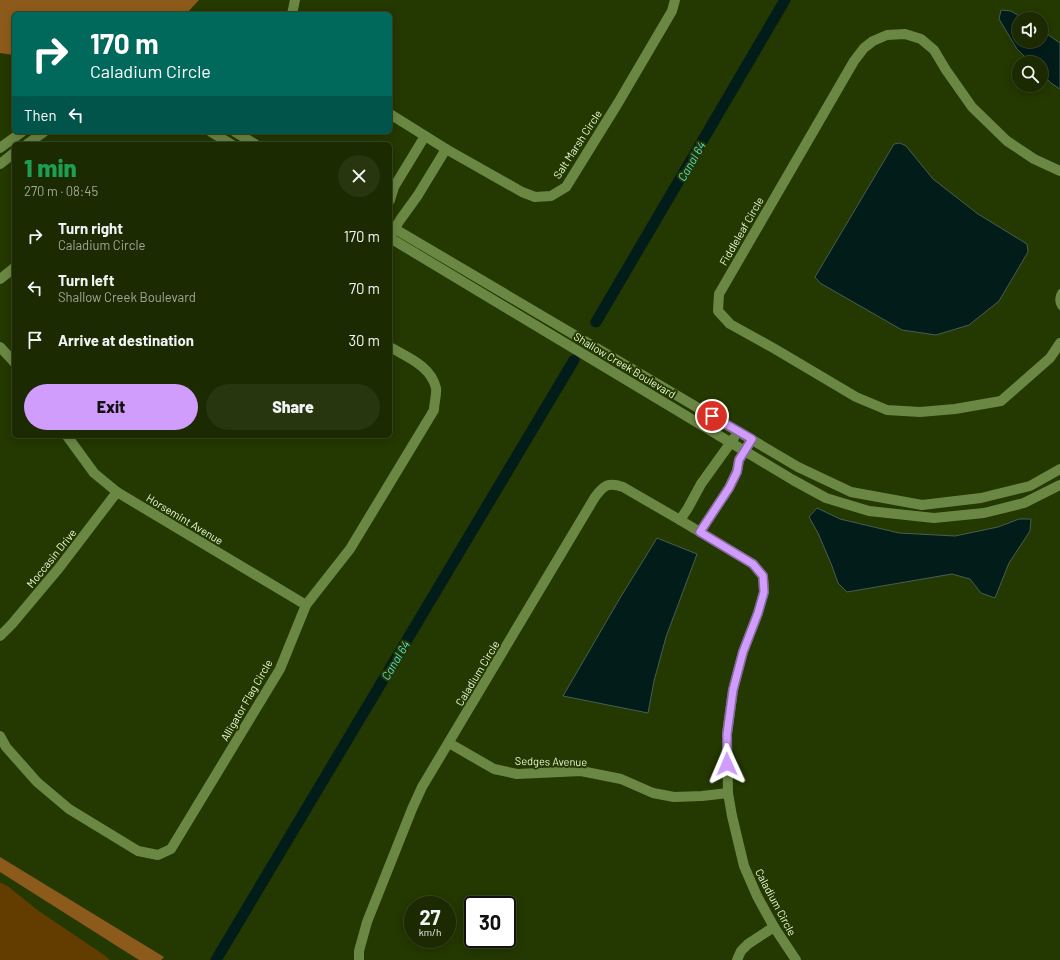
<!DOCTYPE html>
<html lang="en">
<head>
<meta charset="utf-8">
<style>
  :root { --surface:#1b2a01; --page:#283610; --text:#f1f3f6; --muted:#a0a799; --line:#394623; --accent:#d19dfd }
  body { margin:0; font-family:Barlow,sans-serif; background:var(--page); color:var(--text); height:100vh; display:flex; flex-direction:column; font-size:15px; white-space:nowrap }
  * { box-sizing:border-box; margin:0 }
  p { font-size:13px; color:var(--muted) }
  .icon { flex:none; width:22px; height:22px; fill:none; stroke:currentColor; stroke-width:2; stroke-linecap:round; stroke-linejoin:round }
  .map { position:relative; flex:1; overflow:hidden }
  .side { position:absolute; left:12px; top:142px; width:380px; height:296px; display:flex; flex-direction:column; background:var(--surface); border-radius:6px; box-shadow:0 2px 10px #0003,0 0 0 1px var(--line) }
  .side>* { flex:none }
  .banner { position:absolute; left:12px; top:12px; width:380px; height:122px; border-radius:6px; box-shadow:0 2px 10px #0003,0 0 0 1px var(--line); background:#00695c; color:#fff; overflow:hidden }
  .buttons { position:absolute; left:1012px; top:12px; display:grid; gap:8px }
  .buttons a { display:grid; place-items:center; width:36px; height:36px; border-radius:50%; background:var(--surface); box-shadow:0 2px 10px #0003,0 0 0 1px var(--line); font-size:20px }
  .speed { position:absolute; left:404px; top:896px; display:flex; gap:8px; font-size:20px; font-weight:700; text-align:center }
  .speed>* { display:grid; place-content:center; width:52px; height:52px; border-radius:50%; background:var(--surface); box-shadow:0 2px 10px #0003,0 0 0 1px var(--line); line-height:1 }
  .speed small { font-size:10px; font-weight:400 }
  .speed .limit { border:2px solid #111; border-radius:6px; background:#fff; color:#111 }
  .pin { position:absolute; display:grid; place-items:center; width:34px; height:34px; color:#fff; margin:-17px; border:2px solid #fff; border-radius:50%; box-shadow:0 1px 4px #0007 }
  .me { position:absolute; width:44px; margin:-22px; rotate:359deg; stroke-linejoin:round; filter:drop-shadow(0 0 3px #0008) }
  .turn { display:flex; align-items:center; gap:14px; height:84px; padding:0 12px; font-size:18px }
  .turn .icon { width:52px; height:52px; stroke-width:2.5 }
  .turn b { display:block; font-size:28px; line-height:34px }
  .then { display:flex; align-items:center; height:38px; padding:0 12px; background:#0003; gap:8px; font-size:15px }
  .round { display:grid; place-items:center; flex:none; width:42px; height:42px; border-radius:21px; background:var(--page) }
  .headline { display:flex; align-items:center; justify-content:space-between; height:68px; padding:0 12px }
  h1 { font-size:24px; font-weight:800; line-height:30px; color:#1e9e55 }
  .primary-button { display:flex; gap:8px; margin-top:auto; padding:8px 12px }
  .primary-button a { flex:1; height:46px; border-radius:24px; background:var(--accent); color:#111; font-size:16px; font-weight:800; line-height:46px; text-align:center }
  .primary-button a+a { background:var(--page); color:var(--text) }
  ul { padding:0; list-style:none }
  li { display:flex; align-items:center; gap:12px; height:52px; padding:0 12px }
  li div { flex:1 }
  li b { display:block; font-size:15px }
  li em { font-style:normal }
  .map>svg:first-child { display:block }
  .green { fill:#633c00 }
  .forest { fill:#8c5b1b }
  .water { fill:#021c1a; stroke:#475e52 }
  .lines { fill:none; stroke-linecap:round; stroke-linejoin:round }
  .canal { stroke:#021c1a; stroke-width:11 }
  .service { stroke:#6a8843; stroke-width:5 }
  .minor { stroke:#6a8843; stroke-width:10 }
  .route-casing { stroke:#8866a4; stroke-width:10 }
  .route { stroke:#d19dfd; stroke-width:7 }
  .labels { text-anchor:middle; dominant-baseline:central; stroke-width:4; stroke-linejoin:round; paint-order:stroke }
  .street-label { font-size:11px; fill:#e8f9d5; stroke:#243801 }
  .water-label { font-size:12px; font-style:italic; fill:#53dbd2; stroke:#243801 }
</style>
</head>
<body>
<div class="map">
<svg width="1060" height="960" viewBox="0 0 1060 960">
  <rect width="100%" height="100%" fill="#243801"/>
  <!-- green -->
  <path class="green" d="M0 882 9 887 36 909 104 955 110 960H0Z"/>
  <!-- forest -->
  <g class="forest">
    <path d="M0 0H199L186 14H14V55L0 53Z"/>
    <path d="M0 857 164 957 161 960H139L0 872Z"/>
  </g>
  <!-- water -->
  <g class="water">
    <path d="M1001 10 1011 11 1024 19H1019V41H1041V30L1060 43V89L1051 83 1041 73V63H1031L1017 49 999 19Z"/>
    <path d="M900 143 906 146 933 179 978 214 1027 244 1028 252 999 301 969 325 936 335 902 330 820 283 815 277 894 144Z"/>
    <path d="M817 508 840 519 899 533 955 536 998 527 1019 519H1031L1030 531 1009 563 995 598 981 593 970 579 952 574 847 592 838 583 832 566 818 533 809 517Z"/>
    <path d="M657 538 697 554 666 637 654 681 648 713 563 696 620 598Z"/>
  </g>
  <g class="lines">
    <!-- canal -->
    <g class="canal">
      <path d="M596 322 785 0"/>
      <path d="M216 960 574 360"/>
    </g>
    <!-- service -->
    <path class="service" d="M1060 292C1057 297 1057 302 1060 307"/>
    <!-- minor -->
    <g class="minor">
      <path d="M292 14 295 0"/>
      <path d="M390 114 446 149 522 192 535 197 551 196 566 187 618 103 672 11 675 0"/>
      <path d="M211 132 231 144"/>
      <path d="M235 132 255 144"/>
      <path d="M27 144 44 132"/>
      <path d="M0 148 22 132"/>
      <path d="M0 164 14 153"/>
      <path d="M1060 171 1034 159 1007 141 972 107 946 70 934 50 921 39 905 34 887 35 873 41 864 48 854 61 719 294 718 311 730 324 775 349 856 397 887 410 920 412 955 409 1001 401 1050 358 1060 343"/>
      <path d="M390 200 394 187 425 136"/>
      <path d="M390 226 798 467 851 492 922 505 981 498 1030 486 1060 469"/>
      <path d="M392 233 400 220 418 195 446 149"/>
      <path d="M390 238 793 480 826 498 869 511 934 518 984 513 1024 503 1060 485"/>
      <path d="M0 279 14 268"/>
      <path d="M0 347 14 362"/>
      <path d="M67 436 94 473 117 492 306 605"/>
      <path d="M680 520 688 508 701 484 734 438"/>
      <path d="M700 532 729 488 737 471 739 460 748 445"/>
      <path d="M0 636 12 624 59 568 117 492"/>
      <path d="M0 736 6 747 37 782 69 809 138 851 158 855 171 849 280 669 306 605 350 549 434 410C434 403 437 394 436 388 431 366 407 357 390 347"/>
      <path d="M449 743 494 769 517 774 581 771 621 779 653 793 674 797 702 796 728 793"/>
      <path d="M359 960V951L367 922 412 809 422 787 595 497C604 485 608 482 623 487L680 520 753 564 763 576 764 592 758 613 743 652 733 690 727 734 728 793 732 816 744 866 757 896 774 927 796 960"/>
      <path d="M737 960 741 951 748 944 774 927"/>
    </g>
  </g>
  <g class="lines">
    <defs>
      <path id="route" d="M712 416 752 439 739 460 737 472 729 488 700 532 753 564 763 576 764 592 758 613 743 652 733 690 727 734V764"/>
    </defs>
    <!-- route casing -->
    <use href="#route" class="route-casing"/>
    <!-- route -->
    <use href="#route" class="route"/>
  </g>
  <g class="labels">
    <!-- street labels -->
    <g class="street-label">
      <text transform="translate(577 144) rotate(-57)">Salt Marsh Circle</text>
      <text transform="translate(741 231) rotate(-60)">Fiddleleaf Circle</text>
      <text transform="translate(625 365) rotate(31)">Shallow Creek Boulevard</text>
      <text transform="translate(185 519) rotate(31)">Horsemint Avenue</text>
      <text transform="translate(51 558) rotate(-51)">Moccasin Drive</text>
      <text transform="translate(477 673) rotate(-59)">Caladium Circle</text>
      <text transform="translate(246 700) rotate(-60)">Alligator Flag Circle</text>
      <text transform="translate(551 761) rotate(1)">Sedges Avenue</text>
      <text transform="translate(776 902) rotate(62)">Caladium Circle</text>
    </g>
    <!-- water labels -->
    <g class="water-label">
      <text transform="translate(691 161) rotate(-60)">Canal 64</text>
      <text transform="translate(395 660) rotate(-59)">Canal 64</text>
    </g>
  </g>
</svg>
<div class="buttons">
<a><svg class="icon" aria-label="sound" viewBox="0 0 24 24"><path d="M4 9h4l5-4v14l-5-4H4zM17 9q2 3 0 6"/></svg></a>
<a><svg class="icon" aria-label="search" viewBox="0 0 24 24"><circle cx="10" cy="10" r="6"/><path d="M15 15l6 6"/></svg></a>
</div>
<div class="speed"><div>27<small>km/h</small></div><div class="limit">30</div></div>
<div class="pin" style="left:712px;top:416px;background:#d93025"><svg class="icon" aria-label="arrive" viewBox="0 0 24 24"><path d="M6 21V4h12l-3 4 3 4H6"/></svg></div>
<svg class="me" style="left:727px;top:764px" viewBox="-20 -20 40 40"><path d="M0-17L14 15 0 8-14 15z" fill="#d19dfd" stroke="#fff" stroke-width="4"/></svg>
<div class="banner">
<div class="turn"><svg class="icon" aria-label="right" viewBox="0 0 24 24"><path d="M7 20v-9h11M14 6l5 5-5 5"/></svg><div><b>170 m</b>Caladium Circle</div></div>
<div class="then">Then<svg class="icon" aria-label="left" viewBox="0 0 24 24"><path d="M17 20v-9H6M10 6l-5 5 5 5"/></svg></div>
</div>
<section class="side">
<div class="headline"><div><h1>1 min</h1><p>270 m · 08:45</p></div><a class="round"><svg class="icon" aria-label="close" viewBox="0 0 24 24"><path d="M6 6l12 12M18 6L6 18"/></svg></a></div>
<ul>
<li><svg class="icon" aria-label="right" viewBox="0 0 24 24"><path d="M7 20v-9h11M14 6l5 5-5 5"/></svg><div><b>Turn right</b><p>Caladium Circle</p></div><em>170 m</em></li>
<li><svg class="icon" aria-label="left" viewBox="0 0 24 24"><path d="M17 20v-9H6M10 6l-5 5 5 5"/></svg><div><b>Turn left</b><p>Shallow Creek Boulevard</p></div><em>70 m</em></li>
<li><svg class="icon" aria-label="arrive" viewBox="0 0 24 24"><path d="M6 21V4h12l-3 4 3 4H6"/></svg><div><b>Arrive at destination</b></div><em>30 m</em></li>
</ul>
<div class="primary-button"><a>Exit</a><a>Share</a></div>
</section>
</div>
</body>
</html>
